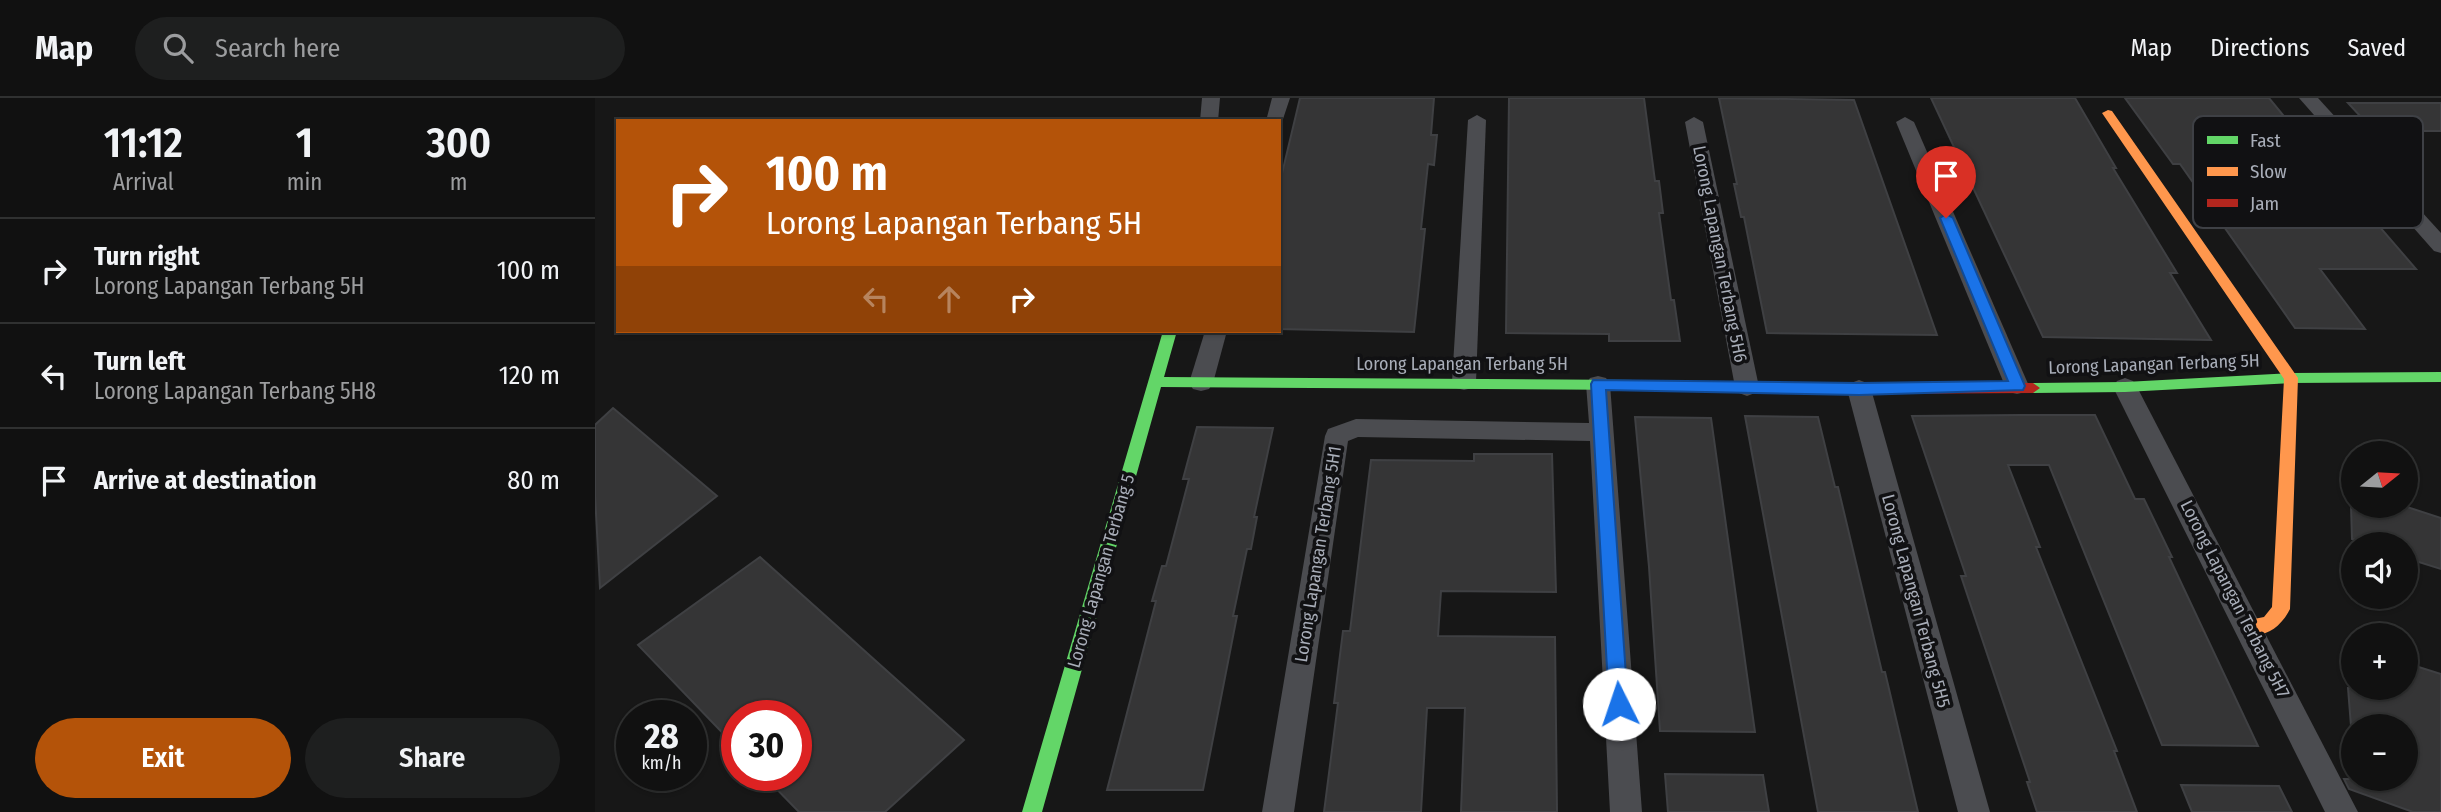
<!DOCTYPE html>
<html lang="en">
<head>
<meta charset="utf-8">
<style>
  :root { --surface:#111; --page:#1e1f1f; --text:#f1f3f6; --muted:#9c9d9f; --line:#303131; --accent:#b45309 }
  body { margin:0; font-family:"Fira Sans Condensed",sans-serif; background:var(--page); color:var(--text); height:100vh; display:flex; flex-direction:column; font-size:26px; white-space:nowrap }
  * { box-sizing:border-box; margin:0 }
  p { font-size:23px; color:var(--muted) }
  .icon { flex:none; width:38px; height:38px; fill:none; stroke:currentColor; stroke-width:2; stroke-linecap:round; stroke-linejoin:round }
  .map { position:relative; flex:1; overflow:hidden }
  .side { display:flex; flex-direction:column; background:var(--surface); width:595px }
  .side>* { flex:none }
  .top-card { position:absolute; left:21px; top:21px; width:665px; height:214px; border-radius:0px; box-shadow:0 2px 5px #0004,0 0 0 2px var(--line); background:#b45309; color:#fff; overflow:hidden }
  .needle { width:46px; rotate:72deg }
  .tools { position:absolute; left:1746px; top:343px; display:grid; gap:14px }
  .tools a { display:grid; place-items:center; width:77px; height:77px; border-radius:50%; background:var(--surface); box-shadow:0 2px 5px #0004,0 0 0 2px var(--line); font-size:35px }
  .speed { position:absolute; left:21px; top:602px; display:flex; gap:14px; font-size:35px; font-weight:700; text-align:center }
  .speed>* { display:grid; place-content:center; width:91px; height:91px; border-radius:50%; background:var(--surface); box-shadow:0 2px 5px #0004,0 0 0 2px var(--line); line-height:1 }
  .speed small { font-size:18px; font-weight:400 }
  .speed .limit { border:10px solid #d22; background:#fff; color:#111 }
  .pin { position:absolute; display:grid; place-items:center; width:60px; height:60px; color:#fff; margin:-72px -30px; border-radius:50% 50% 50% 0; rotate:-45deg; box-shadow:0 0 7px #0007 }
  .pin .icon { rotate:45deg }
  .me { position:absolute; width:77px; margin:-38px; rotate:356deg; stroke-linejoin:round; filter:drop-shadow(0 0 5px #0008) }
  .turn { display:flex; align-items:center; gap:24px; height:147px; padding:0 35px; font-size:32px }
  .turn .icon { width:91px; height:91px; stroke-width:2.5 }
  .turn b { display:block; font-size:49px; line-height:60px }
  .lanes { display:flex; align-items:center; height:66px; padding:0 35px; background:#0003; justify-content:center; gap:35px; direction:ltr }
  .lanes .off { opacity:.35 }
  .eta { display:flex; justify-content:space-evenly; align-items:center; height:119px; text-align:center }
  .eta b { font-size:42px; font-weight:600; line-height:49px }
  .primary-button { display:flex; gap:14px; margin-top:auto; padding:14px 35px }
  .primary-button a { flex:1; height:80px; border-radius:42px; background:var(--accent); color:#fff; font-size:28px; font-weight:600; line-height:80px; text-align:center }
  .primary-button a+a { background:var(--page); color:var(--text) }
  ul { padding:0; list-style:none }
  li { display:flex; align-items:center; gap:21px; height:105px; padding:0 35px; border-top:2px solid var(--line) }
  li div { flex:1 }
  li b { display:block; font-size:26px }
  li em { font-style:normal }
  header { display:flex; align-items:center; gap:42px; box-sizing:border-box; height:98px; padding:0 35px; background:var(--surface); border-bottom:2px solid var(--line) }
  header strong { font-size:33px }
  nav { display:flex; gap:38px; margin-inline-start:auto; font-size:24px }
  .search { width:490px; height:63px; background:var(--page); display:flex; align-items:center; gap:18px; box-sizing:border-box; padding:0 24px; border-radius:38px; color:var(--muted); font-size:26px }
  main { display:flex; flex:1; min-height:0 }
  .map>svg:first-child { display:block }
  .building { fill:#353536; stroke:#3f4043; stroke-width:2 }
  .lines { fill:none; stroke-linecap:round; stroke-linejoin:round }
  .street { fill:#4b4c50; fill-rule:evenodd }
  .fast { fill:#63d668; fill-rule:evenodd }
  .slow { fill:#ff974d; fill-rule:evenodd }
  .jam { fill:#b3261e; fill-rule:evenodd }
  .route { fill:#1a73e8; stroke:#114b97; stroke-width:2 }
  .labels { text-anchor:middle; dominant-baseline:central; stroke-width:7; stroke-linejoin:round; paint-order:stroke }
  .street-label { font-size:18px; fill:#a8adb8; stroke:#111113 }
  .key { fill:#111113; stroke:#3e4045; stroke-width:2 }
  .key-label { font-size:19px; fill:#a8adb8 }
</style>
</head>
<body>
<header>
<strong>Map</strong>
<div class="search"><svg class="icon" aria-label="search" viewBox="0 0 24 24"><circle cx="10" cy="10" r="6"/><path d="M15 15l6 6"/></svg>Search here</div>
<nav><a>Map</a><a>Directions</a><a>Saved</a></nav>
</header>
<main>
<section class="side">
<div class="eta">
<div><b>11:12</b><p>Arrival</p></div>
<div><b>1</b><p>min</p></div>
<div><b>300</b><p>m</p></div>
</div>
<ul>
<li><svg class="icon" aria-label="right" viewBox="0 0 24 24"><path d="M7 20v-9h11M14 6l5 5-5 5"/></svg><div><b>Turn right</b><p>Lorong Lapangan Terbang 5H</p></div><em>100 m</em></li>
<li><svg class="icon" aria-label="left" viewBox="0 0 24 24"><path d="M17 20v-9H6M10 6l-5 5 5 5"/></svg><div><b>Turn left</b><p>Lorong Lapangan Terbang 5H8</p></div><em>120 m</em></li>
<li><svg class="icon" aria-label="arrive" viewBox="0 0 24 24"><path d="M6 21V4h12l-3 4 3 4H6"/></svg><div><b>Arrive at destination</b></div><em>80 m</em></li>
</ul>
<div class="primary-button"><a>Exit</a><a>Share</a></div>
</section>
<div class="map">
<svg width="1846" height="714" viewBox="0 0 1846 714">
  <rect width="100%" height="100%" fill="#171717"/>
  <!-- building -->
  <g class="building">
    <path d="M705 0H839L836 37H842L839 67 833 66 826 131H830L819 234 684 231V88Z"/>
    <path d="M914 0H1049L1060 83H1064L1068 115H1064L1076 202H1079L1085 243H1014V236L911 235Z"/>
    <path d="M1124 0 1259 2 1342 237 1172 235 1149 119H1146L1139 86H1142Z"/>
    <path d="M1336 0H1480L1521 70H1518L1582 175H1575L1616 242 1448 239Z"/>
    <path d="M1530 0H1674L1743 84H1746L1821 171H1725L1770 231 1700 230 1585 66H1578Z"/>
    <path d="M1753 5H1846V33H1779Z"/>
    <path d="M18 310 122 398 5 490 0 397V327Z"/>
    <path d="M1425 317H1500L1540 401H1549L1577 459H1574L1663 648 1567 647 1454 367H1413L1445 449H1441L1522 653H1519L1542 714H1442L1432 684H1435L1366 478H1371L1317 318Z"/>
    <path d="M1150 318 1223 319 1240 389H1243L1287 574H1290L1323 714H1223Z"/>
    <path d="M1040 319 1116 320 1160 634 1065 633 1054 469Z"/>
    <path d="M602 329 678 330 659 419H662L656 451H652L638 518H642L608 692H512L561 503H557L567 468H571L594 381H588Z"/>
    <path d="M879 356H957L961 494 846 493 843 538 960 539 962 714H866L870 610H832L826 714H729L743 605H739L748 533H755L776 362 879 363Z"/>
    <path d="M1756 408H1809L1846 420V471L1811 460V446H1772L1757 441Z"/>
    <path d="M165 459 369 642 290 714H204L168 677H201V618H142V650L43 547Z"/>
    <path d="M1811 565 1846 576V714H1818L1754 691 1749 681H1811V628H1756L1753 590H1811Z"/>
    <path d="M1070 676 1168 677 1174 714H1073Z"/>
    <path d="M1586 687 1684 688 1697 714H1597Z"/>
  </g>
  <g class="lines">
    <!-- street -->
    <g class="street">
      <path d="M607 0H625L623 23H605Z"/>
      <path d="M677 0H695L686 27 684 23H671Z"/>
      <path d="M1704 0H1723L1846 135V155L1839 153Z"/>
      <path d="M882 17 891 22 881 284 877 290 869 292 861 290 857 284 873 22Z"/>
      <path d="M1099 19 1108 24 1164 289 1160 295 1152 298 1144 295 1140 289 1090 24Z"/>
      <path d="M1310 19 1319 24 1434 288 1430 294 1422 296 1414 294 1410 288 1301 24Z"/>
      <path d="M610 233H632L618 285 614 291 606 293 598 291 594 285Z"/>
      <path d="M1003 278 1011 280 1015 286 1047 714H1015L995 343 763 339 753 343 699 714H667L730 338 733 331 761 321 994 325 991 286 995 280Z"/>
      <path d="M1530 280 1538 283 1542 289 1763 714H1730L1518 289 1522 283Z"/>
      <path d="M1264 282 1272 285 1276 291 1395 714H1363L1252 291 1256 285Z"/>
    </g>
    <!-- fast -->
    <g class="fast">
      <path d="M568 233H582L569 279 1041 282 1048 287 1041 292 566 289 447 714H427Z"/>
      <path d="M1846 274V284L1696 285 1530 294 1438 295 1431 290 1438 285 1530 284 1696 275Z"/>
    </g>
    <!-- slow -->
    <path class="slow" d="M1513 12 1517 13 1703 280 1695 511C1686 529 1669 542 1649 535L1646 529 1649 523 1669 519 1677 509 1689 281 1507 15Z"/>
    <!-- jam -->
    <path class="jam" d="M1041 282 1264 286 1438 285 1445 290 1438 295 1264 296 1041 292 1034 287Z"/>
  </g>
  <!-- route -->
  <path class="route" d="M1351 116 1358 120 1430 288 1428 292 1264 297 1011 292 1033 606 1031 612 1024 614 1017 612 1014 606 996 286 998 282 1264 285 1413 283 1345 120Z"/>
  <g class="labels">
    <!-- street labels -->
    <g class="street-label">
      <text transform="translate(1125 156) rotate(79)">Lorong Lapangan Terbang 5H6</text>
      <text x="867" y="266">Lorong Lapangan Terbang 5H</text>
      <text transform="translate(1559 266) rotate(-2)">Lorong Lapangan Terbang 5H</text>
      <text transform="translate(723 456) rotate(-81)">Lorong Lapangan Terbang 5H1</text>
      <text transform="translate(506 473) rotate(-74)">Lorong Lapangan Terbang 5</text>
      <text transform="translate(1640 501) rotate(63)">Lorong Lapangan Terbang 5H7</text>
      <text transform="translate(1321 503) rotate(75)">Lorong Lapangan Terbang 5H5</text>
    </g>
  </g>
  <!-- legend -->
  <rect x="1598" y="18" width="230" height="112" rx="10" class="key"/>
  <rect x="1612" y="38" width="31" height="8" fill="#63d668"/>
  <rect x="1612" y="69" width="31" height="9" fill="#ff974d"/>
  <rect x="1612" y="101" width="31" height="8" fill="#b3261e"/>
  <g class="key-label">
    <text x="1655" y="49">Fast</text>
    <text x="1655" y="80">Slow</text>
    <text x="1655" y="112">Jam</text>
  </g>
</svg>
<div class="tools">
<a><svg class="needle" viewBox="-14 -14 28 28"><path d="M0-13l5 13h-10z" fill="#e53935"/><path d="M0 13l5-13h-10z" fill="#9c9d9f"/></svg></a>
<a><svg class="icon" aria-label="sound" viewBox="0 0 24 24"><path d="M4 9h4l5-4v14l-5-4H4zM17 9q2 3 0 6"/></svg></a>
<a>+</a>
<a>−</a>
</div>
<div class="speed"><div>28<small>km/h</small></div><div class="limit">30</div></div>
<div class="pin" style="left:1351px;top:120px;background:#d93025"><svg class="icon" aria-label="arrive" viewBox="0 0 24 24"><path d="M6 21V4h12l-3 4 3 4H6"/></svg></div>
<svg class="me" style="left:1024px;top:606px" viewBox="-20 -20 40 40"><circle r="19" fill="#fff"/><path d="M0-13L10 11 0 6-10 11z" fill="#1a73e8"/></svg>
<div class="top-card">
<div class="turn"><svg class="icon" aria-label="right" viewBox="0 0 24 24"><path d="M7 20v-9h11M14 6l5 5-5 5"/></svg><div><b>100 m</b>Lorong Lapangan Terbang 5H</div></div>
<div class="lanes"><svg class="icon off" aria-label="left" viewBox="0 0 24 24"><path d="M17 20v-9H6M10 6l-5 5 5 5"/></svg><svg class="icon off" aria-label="ahead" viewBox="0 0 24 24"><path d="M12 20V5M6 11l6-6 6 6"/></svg><svg class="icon" aria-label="right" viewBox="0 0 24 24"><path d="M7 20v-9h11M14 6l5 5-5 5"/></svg></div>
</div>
</div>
</main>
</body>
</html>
